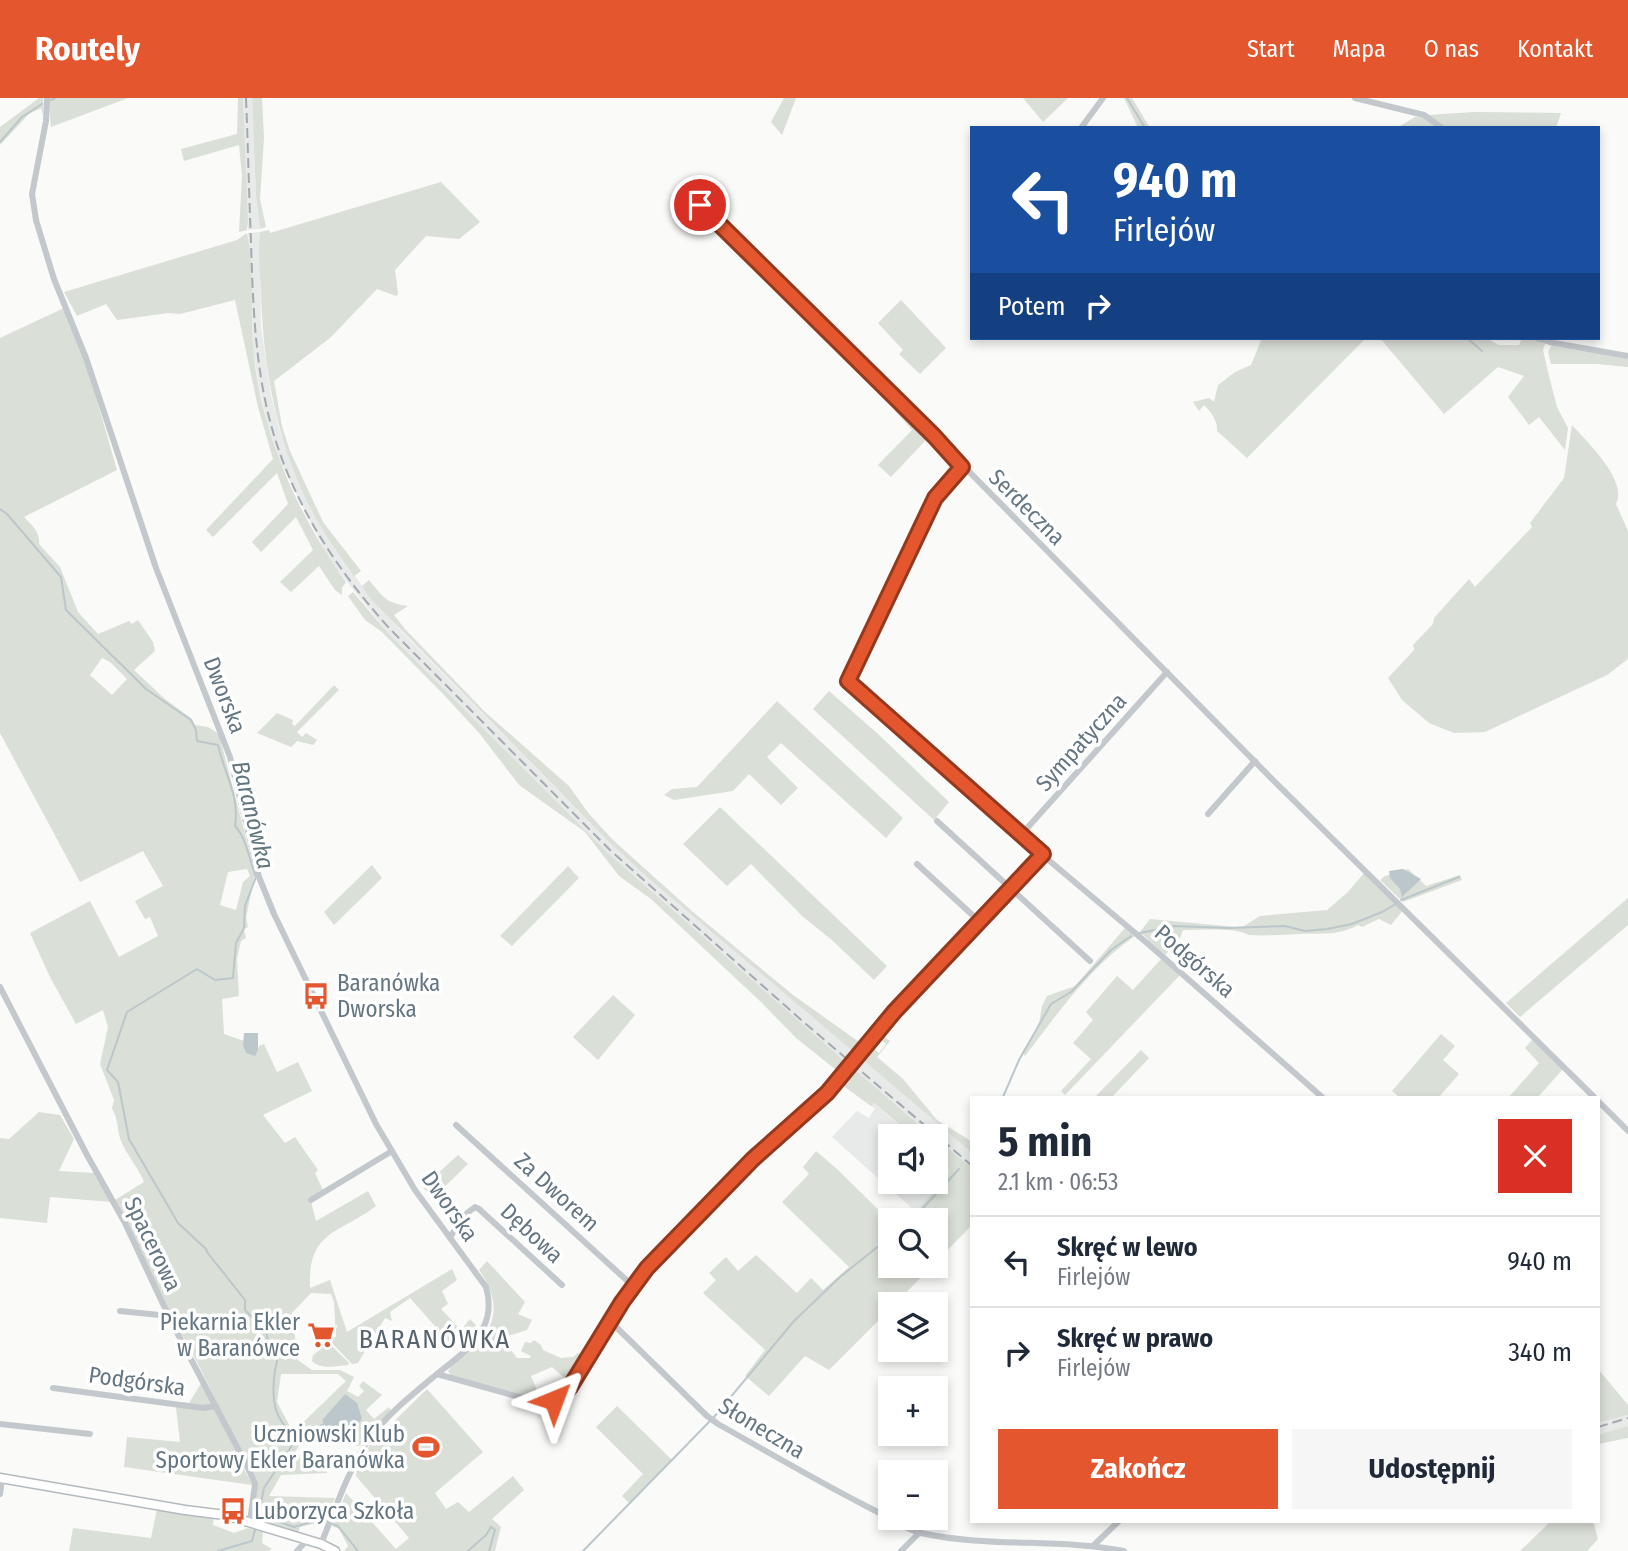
<!DOCTYPE html>
<html lang="pl">
<head>
<meta charset="utf-8">
<style>
  :root { --surface:#fff; --page:#f6f6f7; --text:#1f2937; --muted:#747a83; --line:#e0e1e3; --accent:#e4572e }
  body { margin:0; font-family:"Fira Sans Condensed",sans-serif; background:var(--page); color:var(--text); height:100vh; display:flex; flex-direction:column; font-size:26px; white-space:nowrap }
  * { box-sizing:border-box; margin:0 }
  p { font-size:23px; color:var(--muted) }
  .icon { flex:none; width:38px; height:38px; fill:none; stroke:currentColor; stroke-width:2; stroke-linecap:round; stroke-linejoin:round }
  .map { position:relative; flex:1; overflow:hidden }
  .side { position:absolute; left:970px; top:998px; width:630px; height:427px; display:flex; flex-direction:column; background:var(--surface); border-radius:0px; box-shadow:0 4px 10px #0003 }
  .side>* { flex:none }
  .top-card { position:absolute; left:970px; top:28px; width:630px; height:214px; border-radius:0px; box-shadow:0 4px 10px #0003; background:#1a4fa0; color:#fff; overflow:hidden }
  .tools { position:absolute; left:878px; top:1026px; display:grid; gap:14px }
  .tools a { display:grid; place-items:center; width:70px; height:70px; border-radius:0px; background:var(--surface); box-shadow:0 4px 10px #0003; font-size:35px }
  .pin { position:absolute; display:grid; place-items:center; width:60px; height:60px; color:#fff; margin:-30px; border:4px solid #fff; border-radius:50%; box-shadow:0 2px 7px #0007 }
  .me { position:absolute; width:77px; margin:-38px; rotate:44deg; stroke-linejoin:round; filter:drop-shadow(0 0 5px #0008) }
  .turn { display:flex; align-items:center; gap:24px; height:147px; padding:0 28px; font-size:32px }
  .turn .icon { width:91px; height:91px; stroke-width:2.5 }
  .turn b { display:block; font-size:49px; line-height:60px }
  .then { display:flex; align-items:center; height:66px; padding:0 28px; background:#0003; gap:14px; font-size:26px }
  .round { display:grid; place-items:center; flex:none; width:74px; height:74px; border-radius:0px; background:var(--page) }
  .overview { display:flex; align-items:center; justify-content:space-between; height:119px; padding:0 28px }
  h1 { font-size:42px; font-weight:700; line-height:52px }
  .button { display:flex; gap:14px; margin-top:auto; padding:14px 28px }
  .button a { flex:1; height:80px; border-radius:0px; background:var(--accent); color:#fff; font-size:28px; font-weight:700; line-height:80px; text-align:center }
  .button a+a { background:var(--page); color:var(--text) }
  ul { padding:0; list-style:none }
  li { display:flex; align-items:center; gap:21px; height:91px; padding:0 28px; border-top:2px solid var(--line) }
  li div { flex:1 }
  li b { display:block; font-size:26px }
  li em { font-style:normal }
  header { display:flex; align-items:center; gap:42px; box-sizing:border-box; height:98px; padding:0 35px; background:var(--accent); color:#fff }
  header strong { font-size:33px }
  nav { display:flex; gap:38px; margin-inline-start:auto; font-size:24px }
  .map>svg:first-child { display:block }
  .built { fill:#e8e9e9 }
  .green { fill:#dadfd7; fill-rule:evenodd }
  .water { fill:#bbc7cb }
  .lines { fill:none; stroke-linecap:round; stroke-linejoin:round }
  .stream { stroke:#bbc7cb; stroke-width:2 }
  .secondary-casing { stroke:#b3babf; stroke-width:11 }
  .street { stroke:#c3c8cc; stroke-width:6 }
  .secondary { stroke:#fff; stroke-width:8 }
  .rail { stroke:#a2aab0; stroke-width:2; stroke-dasharray:10 5; stroke-linecap:butt }
  .street-bridge { stroke:#c3c8cc; stroke-width:6 }
  .route-casing { stroke:#94391e; stroke-width:18 }
  .route { stroke:#e4572e; stroke-width:12 }
  .labels { text-anchor:middle; dominant-baseline:central; stroke-width:7; stroke-linejoin:round; paint-order:stroke }
  .street-label { font-size:23px; fill:#657683; stroke:#fff }
  .poi-label { font-size:23px; fill:#657683; stroke:#fff; text-anchor:start }
  .water-label { font-size:24px; font-style:italic; fill:#60757c; stroke:#fff }
  .quarter-label { font-size:26px; letter-spacing:2px; fill:#57646e; stroke:#fff }
</style>
</head>
<body>
<header>
<strong>Routely</strong>
<nav><a>Start</a><a>Mapa</a><a>O nas</a><a>Kontakt</a></nav>
</header>
<div class="map">
<svg width="1628" height="1453" viewBox="0 0 1628 1453">
  <rect width="100%" height="100%" fill="#fafaf8"/>
  <!-- built -->
  <g class="built">
    <path d="M243 0H252L256 98 260 131 248 132Z"/>
    <path d="M260 134 261 229 271 297 279 330 296 377 321 429 362 488 401 533 608 743 648 780 856 956 848 966 608 755 388 535 329 461 280 363 267 324 258 283 253 250 248 135Z"/>
    <path d="M862 961 971 1054V1069L936 1041V1038H932L854 971Z"/>
    <path d="M873 1005 913 1038H891V1083H936V1059L948 1070 949 1075 916 1114 832 1039 857 1013 869 1020 875 1010 871 1008Z"/>
    <path d="M1628 1317V1328L1598 1337V1325Z"/>
  </g>
  <!-- green -->
  <g class="green">
    <path d="M39 0H43V17L41 10 29 16 0 47V29Z"/>
    <path d="M48 0H128L51 29Z"/>
    <path d="M238 0H243L248 122 247 132 239 134 242 78 239 47 184 63 181 51 237 36Z"/>
    <path d="M252 0H262L264 40 260 101 266 129 260 131 256 98Z"/>
    <path d="M784 0H796L782 37 771 24Z"/>
    <path d="M1023 0H1068L1043 24Z"/>
    <path d="M1124 0H1132L1150 30H1138Z"/>
    <path d="M1474 14 1561 15 1556 30H1446L1428 17Z"/>
    <path d="M1415 19 1424 20 1437 30H1397Z"/>
    <path d="M441 84 480 124 459 141 426 138 395 172 398 196 396 198 377 191 330 240 274 283 282 328 290 353 323 424 361 473 354 478C343 462 331 446 321 429 279 358 263 275 261 193 260 174 258 154 260 134L269 132 270 135Z"/>
    <path d="M247 135C255 171 250 211 253 247 259 330 298 418 346 484L342 490V497L335 492 319 468 291 494 280 484 313 452 296 419 261 454 252 444 288 406 277 375 213 439 206 432 273 361 258 309 235 202 180 216 168 215 117 222 106 206 77 218 64 194 237 142Z"/>
    <path d="M901 202 946 250 920 276 899 256 903 252 878 225Z"/>
    <path d="M64 210 85 261 117 372 24 419C31 426 41 435 39 446L60 469 78 514 98 536 129 523 132 526 138 522 153 544 155 553 134 572 165 601 192 621 195 627 208 629 219 636 255 775 246 820 248 829 244 831 246 840 241 843 237 861 239 898 222 901 224 936 244 943 243 948 258 952 259 948 264 946 277 974 298 964 312 993 263 1017 285 1045 295 1039 318 1072 315 1075 323 1092 311 1103 316 1123 368 1093 376 1108C340 1136 307 1132 310 1190L330 1182 347 1234 452 1171 457 1182 442 1193 448 1206 441 1211 461 1232 470 1221 476 1227 466 1242 459 1236 450 1245 410 1200 390 1214 392 1223 385 1220 358 1265 352 1266 328 1241 336 1239 334 1204 331 1196 311 1195 292 1215 298 1262 312 1272H340L354 1279 347 1293 358 1299 364 1293 359 1288 363 1283 382 1297 366 1312 374 1321 389 1309 391 1313 359 1348H355L356 1339 333 1338 332 1344 300 1346 294 1356 327 1355V1375L281 1377 269 1398 335 1400 325 1426 321 1424 300 1429 298 1435 253 1420 257 1386 197 1264 158 1194 115 1102 144 1084C138 1069 127 1057 121 1043 117 1032 119 1024 112 1010L114 1002 100 966 108 929 103 912 76 926 50 879 30 835 90 803 119 859 158 838 150 819 145 821 135 803 163 788 143 753 80 784 0 635V240ZM102 560 110 564 127 581 112 597 90 577ZM247 771 250 778 243 784 236 812 220 807 228 774ZM281 1276H338L346 1283 293 1334 277 1304ZM345 1296 352 1332 339 1331 329 1335 322 1322Z"/>
    <path d="M1262 240H1366L1247 360 1217 333C1218 323 1211 314 1204 307L1199 313 1193 304 1209 300 1214 304 1218 287 1235 274 1251 267Z"/>
    <path d="M1380 240H1486L1499 247H1519L1522 240H1531L1545 246 1543 252 1550 282 1557 309 1568 330 1565 352 1539 319 1529 327 1508 299 1524 278 1498 269 1444 316Z"/>
    <path d="M1551 248 1628 260V269L1597 266H1551L1548 254Z"/>
    <path d="M896 306 928 337 926 342 891 379 878 367 912 332 895 313Z"/>
    <path d="M1572 327C1587 344 1628 382 1616 406L1628 433V561L1607 577 1485 634 1454 635 1429 625 1402 602 1388 580 1414 552 1413 547 1433 526 1434 520 1469 481 1475 489 1532 429 1530 425 1564 380Z"/>
    <path d="M369 482C383 499 386 505 408 508L394 517 405 531 485 614 569 688 589 716 613 742 693 814 793 897 862 946 856 956 648 780 608 743 370 500 362 488Z"/>
    <path d="M353 494 388 535 608 755 848 966 840 975 796 940 762 905 651 801 619 778 585 734 519 687 480 636 445 598 382 534 365 522 348 498Z"/>
    <path d="M334 587 339 592 297 634 302 639 306 635 317 642 313 647 297 643 291 649 257 635 277 615 293 622 292 626 295 628Z"/>
    <path d="M829 593 878 636 949 704 934 722 813 611Z"/>
    <path d="M777 603 903 720 886 740 781 645 767 659 798 690 781 707 749 676 733 693 674 702 664 697 672 691 697 689Z"/>
    <path d="M720 709 887 868 874 882 833 843 802 818 751 766 727 788 683 746Z"/>
    <path d="M372 767 382 780 334 827 324 814Z"/>
    <path d="M568 768 579 780 512 848 500 838Z"/>
    <path d="M1408 771 1426 788 1460 777 1462 782 1403 804 1380 782 1385 778Z"/>
    <path d="M1365 774 1403 812 1391 827 1379 821 1362 829 1358 827C1338 838 1321 835 1299 836 1282 837 1266 838 1249 837 1236 829 1200 832 1183 832L1180 840 1165 857 1140 834 1150 821 1236 829 1244 828 1260 818 1327 812 1348 794Z"/>
    <path d="M1628 800V827L1520 919 1506 905Z"/>
    <path d="M1125 830 1135 838C1090 869 1058 915 1025 958L1022 954 1038 931 1042 908 1047 898 1075 888Z"/>
    <path d="M1162 860 1181 876 1065 997 1061 993 1091 961 1073 945 1093 922 1086 914 1117 878 1133 892Z"/>
    <path d="M613 897 635 917 598 962 573 939Z"/>
    <path d="M879 935 890 943 877 959 903 981 937 1022 971 1043V1054L862 961 869 953V947L879 955 886 946 877 938Z"/>
    <path d="M1441 936 1455 948 1443 962 1459 976 1439 999H1399L1392 993Z"/>
    <path d="M1533 941 1563 971 1538 999H1509L1539 965 1525 950Z"/>
    <path d="M1141 952 1149 960 1112 999H1095Z"/>
    <path d="M854 971 932 1038H913L874 1005 871 1008 842 987 840 988Z"/>
    <path d="M39 1014 60 1017 74 1041 59 1073 94 1075 112 1104 50 1099 47 1125 0 1120V1040L9 1041Z"/>
    <path d="M936 1041 971 1069V1128L936 1164V1122H909L949 1075 948 1070 936 1059Z"/>
    <path d="M816 1053 837 1071 891 1124V1167H933L895 1206H891V1210L829 1272 805 1258 769 1298 745 1278 765 1252 703 1195 716 1182 709 1175 726 1159 738 1173 756 1157 797 1195 811 1180 823 1192 849 1169 782 1104 809 1076 803 1069Z"/>
    <path d="M458 1057 468 1066 432 1101 423 1089Z"/>
    <path d="M487 1163 525 1204 518 1216 532 1222 527 1232 505 1239 509 1250 517 1260H530L531 1258 521 1253 525 1244 531 1245 534 1242 541 1247 543 1252 561 1260 573 1259 578 1255 587 1257 570 1285 552 1269 531 1278 541 1302 451 1277 448 1273C454 1263 467 1257 476 1247 501 1222 497 1198 479 1172Z"/>
    <path d="M329 1245 349 1265 348 1267C336 1268 321 1272 312 1263L313 1257Z"/>
    <path d="M1598 1271 1628 1307V1317L1598 1325Z"/>
    <path d="M202 1284 252 1387 124 1369 127 1339 180 1344 176 1310 178 1304 189 1305Z"/>
    <path d="M427 1291 483 1354 435 1395 446 1411 458 1404 469 1414 513 1378 524 1392 492 1421 501 1429 495 1453H344L348 1448 339 1431 332 1428 346 1395 396 1451 409 1440 356 1378C357 1362 370 1348 379 1335L381 1336Z"/>
    <path d="M617 1308 672 1362 630 1406 622 1398 643 1376 596 1329Z"/>
    <path d="M1628 1328V1340L1598 1346V1337Z"/>
    <path d="M157 1411 214 1419 213 1427 234 1435 248 1430 263 1434 262 1445 272 1451 268 1453H69L73 1430 151 1440Z"/>
    <path d="M1551 1423H1593L1598 1441 1587 1453H1520Z"/>
  </g>
  <!-- water -->
  <g class="water">
    <path d="M1403 771 1421 781 1402 799 1400 791 1390 780 1389 773Z"/>
    <path d="M244 935H258V952L255 958 246 955 243 947Z"/>
    <path d="M345 1296 357 1305 362 1321 352 1332 339 1331 329 1335 322 1322Z"/>
  </g>
  <g class="lines">
    <!-- stream -->
    <g class="stream">
      <path d="M1127 0 1145 30"/>
      <path d="M51 2 55 0"/>
      <path d="M0 44 22 19 42 6"/>
      <path d="M1467 240 1482 253"/>
      <path d="M0 411 7 416 61 479 66 512 146 591 191 622 196 632 197 643 218 647C224 675 240 698 235 728 247 741 249 762 256 779L245 808 244 830 236 845 233 880 215 882 197 871 127 914 107 972 118 984 129 1041 178 1125 206 1151 207 1154 245 1202V1212L266 1233 268 1245 280 1254C273 1272 269 1307 282 1324 286 1330 292 1335 297 1340L264 1390 258 1420"/>
      <path d="M1401 802 1459 779"/>
      <path d="M1140 835 1174 828 1228 830 1285 828 1305 833 1327 831 1352 826 1382 814 1394 807"/>
      <path d="M1003 999 1019 962 1051 906 1071 894 1111 852 1131 838"/>
      <path d="M912 1122 959 1071"/>
      <path d="M714 1319 794 1223 840 1179 891 1138"/>
      <path d="M297 1340 324 1326"/>
      <path d="M260 1417 294 1429 321 1421 326 1423"/>
      <path d="M333 1426 338 1428 358 1453"/>
      <path d="M218 1453 252 1443 255 1432"/>
      <path d="M468 1453 486 1437 491 1429 495 1432 489 1453"/>
      <path d="M583 1453 710 1323"/>
    </g>
    <defs>
      <path id="secondary" d="M0 1380 185 1412 225 1417 321 1446 335 1453"/>
    </defs>
    <!-- secondary casing -->
    <use href="#secondary" class="secondary-casing"/>
    <!-- street -->
    <g class="street">
      <path d="M47 0 46 23 32 96 36 122 54 181 86 260 156 470 230 659 259 779 274 816 376 1026 415 1092 486 1189C490 1203 490 1217 483 1230 473 1250 454 1262 437 1276 414 1295 386 1317 368 1343 349 1370 334 1414 321 1446"/>
      <path d="M1355 0 1424 17 1442 30"/>
      <path d="M1081 30 1103 0"/>
      <path d="M684 91 934 338 1270 679 1594 999"/>
      <path d="M1537 240 1554 245 1628 258"/>
      <path d="M962 369 935 400 848 583 968 688 1020 738 1147 845 1322 999"/>
      <path d="M1208 716 1255 663"/>
      <path d="M937 723 1090 863"/>
      <path d="M1020 738 1167 574"/>
      <path d="M917 766 980 824"/>
      <path d="M0 889 87 1057 125 1125 171 1223 249 1372 255 1386 250 1424"/>
      <path d="M866 949 894 914 1043 756"/>
      <path d="M1598 1003 1628 1033"/>
      <path d="M456 1027 633 1188"/>
      <path d="M311 1102 392 1053"/>
      <path d="M450 1139 466 1116 475 1109 479 1111 562 1187"/>
      <path d="M120 1213 169 1218"/>
      <path d="M610 1223 707 1318 718 1326C768 1354 817 1383 868 1409 885 1417 903 1431 921 1435 988 1450 1058 1440 1124 1453"/>
      <path d="M437 1276 534 1303 549 1304 566 1294 622 1204 649 1167 753 1061 807 1013 845 975"/>
      <path d="M53 1290 203 1310 216 1308"/>
      <path d="M0 1326 90 1336"/>
      <path d="M0 1396 2 1381"/>
      <path d="M1094 1447 1119 1423"/>
      <path d="M297 1453 308 1441"/>
      <path d="M901 1453 919 1435"/>
    </g>
    <!-- secondary -->
    <use href="#secondary" class="secondary"/>
    <!-- rail -->
    <g class="rail">
      <path d="M246 0C248 48 249 96 251 144 253 208 255 272 273 334 295 409 338 473 389 530L610 752 799 920 971 1067"/>
      <path d="M1598 1329 1628 1320"/>
    </g>
    <!-- street-bridge -->
    <path class="street-bridge" d="M845 975 866 949"/>
  </g>
  <g class="lines">
    <defs>
      <path id="route" d="M554 1302 561 1299 570 1289 622 1204 647 1170 753 1061 827 995 894 914 1043 756 848 583 935 400 962 369 934 338 700 107"/>
    </defs>
    <!-- route casing -->
    <use href="#route" class="route-casing"/>
    <!-- route -->
    <use href="#route" class="route"/>
  </g>
  <!-- icons -->
  <defs>
    <symbol id="bus-bare" viewBox="-9 -9 18 18"><path d="M-5-6H5V4H4V6H2V4H-2V6H-4V4H-5ZM-3.5-4V0h7V-4ZM-3.5 1.2v1.5H-2V1.2ZM2 1.2v1.5H3.5V1.2Z" fill="#e4572e" stroke="#fff" stroke-width="2.5" paint-order="stroke"/></symbol>
    <symbol id="supermarket-bare" viewBox="-9 -9 18 18"><path d="M-6-5.5h2.5l.6 2H6L4.5 2H-2.5L-4.4-4H-6ZM-1.5 3.2a1.3 1.3 0 1 0 .1 0ZM3 3.2a1.3 1.3 0 1 0 .1 0Z" fill="#e4572e" stroke="#fff" stroke-width="2.5" paint-order="stroke"/></symbol>
    <symbol id="stadium-bare" viewBox="-9 -9 18 18"><path d="M0-5a6.5 5 0 1 0 0 10a6.5 5 0 1 0 0-10ZM-3.5-1.8h7v3.6h-7Z" fill="#e4572e" stroke="#fff" stroke-width="2.5" paint-order="stroke"/></symbol>
  </defs>
  <g fill-rule="evenodd">
    <use href="#bus-bare" x="297" y="879" width="38" height="38"/>
    <use href="#supermarket-bare" x="302" y="1218" width="38" height="38"/>
    <use href="#stadium-bare" x="407" y="1330" width="38" height="38"/>
    <use href="#bus-bare" x="214" y="1394" width="38" height="38"/>
  </g>
  <g class="labels">
    <!-- street labels -->
    <g class="street-label">
      <text transform="translate(1027 409) rotate(45)">Serdeczna</text>
      <text transform="translate(225 597) rotate(69)">Dworska</text>
      <text transform="translate(1081 644) rotate(-48)">Sympatyczna</text>
      <text transform="translate(1195 863) rotate(41)">Podgórska</text>
      <text transform="translate(557 1094) rotate(42)">Za Dworem</text>
      <text transform="translate(450 1108) rotate(55)">Dworska</text>
      <text transform="translate(532 1135) rotate(43)">Dębowa</text>
      <text transform="translate(153 1146) rotate(64)">Spacerowa</text>
      <text transform="translate(137 1283) rotate(8)">Podgórska</text>
      <text transform="translate(762 1330) rotate(31)">Słoneczna</text>
    </g>
    <!-- poi labels -->
    <g class="poi-label">
      <text x="337" y="885">Baranówka<tspan x="337" dy="26">Dworska</tspan></text>
      <text x="300" y="1224" text-anchor="end">Piekarnia Ekler<tspan x="300" dy="26">w Baranówce</tspan></text>
      <text x="405" y="1336" text-anchor="end">Uczniowski Klub<tspan x="405" dy="26">Sportowy Ekler Baranówka</tspan></text>
      <text x="254" y="1413">Luborzyca Szkoła</text>
    </g>
    <!-- water labels -->
    <g class="water-label">
      <text transform="translate(253 717) rotate(76)">Baranówka</text>
    </g>
    <!-- quarter labels -->
    <g class="quarter-label">
      <text x="435" y="1241">BARANÓWKA</text>
    </g>
  </g>
</svg>
<div class="tools">
<a><svg class="icon" aria-label="sound" viewBox="0 0 24 24"><path d="M4 9h4l5-4v14l-5-4H4zM17 9q2 3 0 6"/></svg></a>
<a><svg class="icon" aria-label="search" viewBox="0 0 24 24"><circle cx="10" cy="10" r="6"/><path d="M15 15l6 6"/></svg></a>
<a><svg class="icon" aria-label="layers" viewBox="0 0 24 24"><path d="M12 4l9 5-9 5-9-5zM3 14l9 5 9-5"/></svg></a>
<a>+</a>
<a>−</a>
</div>
<div class="pin" style="left:700px;top:107px;background:#d93025"><svg class="icon" aria-label="arrive" viewBox="0 0 24 24"><path d="M6 21V4h12l-3 4 3 4H6"/></svg></div>
<svg class="me" style="left:554px;top:1302px" viewBox="-20 -20 40 40"><path d="M0-17L14 15 0 8-14 15z" fill="#e4572e" stroke="#fff" stroke-width="4"/></svg>
<div class="top-card">
<div class="turn"><svg class="icon" aria-label="left" viewBox="0 0 24 24"><path d="M17 20v-9H6M10 6l-5 5 5 5"/></svg><div><b>940 m</b>Firlejów</div></div>
<div class="then">Potem<svg class="icon" aria-label="right" viewBox="0 0 24 24"><path d="M7 20v-9h11M14 6l5 5-5 5"/></svg></div>
</div>
<section class="side">
<div class="overview"><div><h1>5 min</h1><p>2.1 km · 06:53</p></div><a class="round" style="background:#d93025;color:#fff"><svg class="icon" aria-label="close" viewBox="0 0 24 24"><path d="M6 6l12 12M18 6L6 18"/></svg></a></div>
<ul>
<li><svg class="icon" aria-label="left" viewBox="0 0 24 24"><path d="M17 20v-9H6M10 6l-5 5 5 5"/></svg><div><b>Skręć w lewo</b><p>Firlejów</p></div><em>940 m</em></li>
<li><svg class="icon" aria-label="right" viewBox="0 0 24 24"><path d="M7 20v-9h11M14 6l5 5-5 5"/></svg><div><b>Skręć w prawo</b><p>Firlejów</p></div><em>340 m</em></li>
</ul>
<div class="button"><a>Zakończ</a><a>Udostępnij</a></div>
</section>
</div>
</body>
</html>
